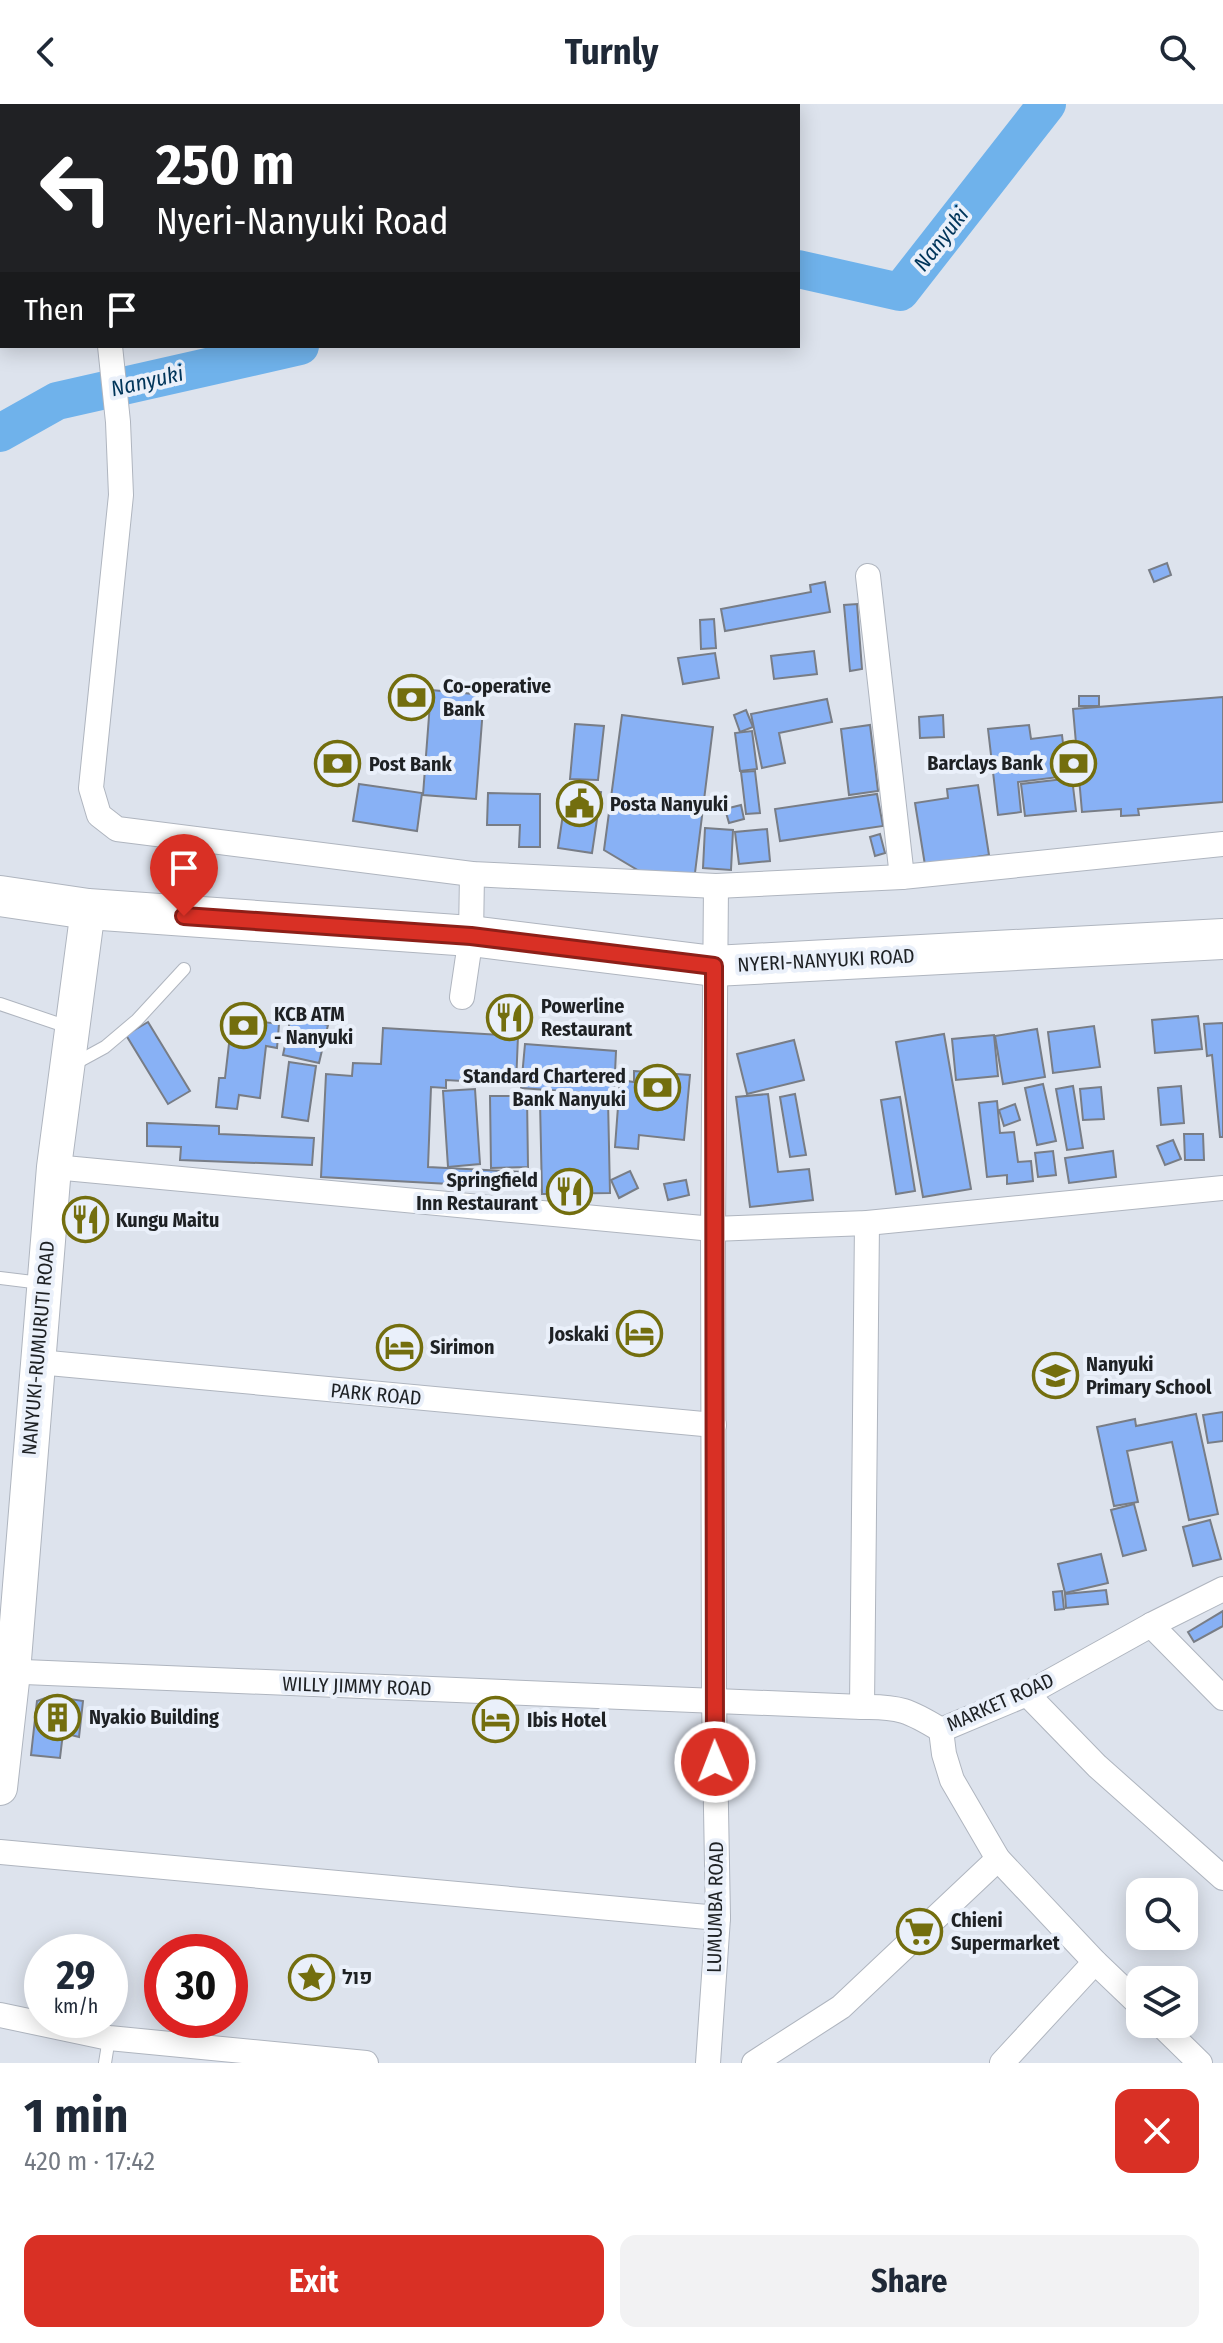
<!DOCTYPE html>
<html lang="en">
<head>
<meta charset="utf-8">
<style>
  :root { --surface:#fff; --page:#f2f2f3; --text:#1f2937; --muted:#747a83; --accent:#d93025 }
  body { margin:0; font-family:"Fira Sans Condensed",Heebo,sans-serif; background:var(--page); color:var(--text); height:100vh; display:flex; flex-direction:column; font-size:30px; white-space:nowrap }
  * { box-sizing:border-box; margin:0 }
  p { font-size:26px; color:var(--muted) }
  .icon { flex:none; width:44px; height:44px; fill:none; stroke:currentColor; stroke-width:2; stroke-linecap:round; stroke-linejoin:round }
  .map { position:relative; height:1959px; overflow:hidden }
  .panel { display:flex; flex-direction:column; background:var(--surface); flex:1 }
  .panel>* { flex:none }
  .banner { position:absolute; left:0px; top:0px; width:800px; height:244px; box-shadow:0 4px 20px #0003; background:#202124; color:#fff; overflow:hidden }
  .fabs { position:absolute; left:1126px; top:1774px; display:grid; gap:16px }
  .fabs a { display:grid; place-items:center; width:72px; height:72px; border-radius:16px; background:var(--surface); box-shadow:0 4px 20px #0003; font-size:40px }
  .speed { position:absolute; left:24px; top:1830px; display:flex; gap:16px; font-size:40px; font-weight:700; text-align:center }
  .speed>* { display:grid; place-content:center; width:104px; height:104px; border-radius:50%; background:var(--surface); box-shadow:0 4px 20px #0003; line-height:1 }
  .speed small { font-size:20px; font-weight:400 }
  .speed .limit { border:12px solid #d22; background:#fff; color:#111 }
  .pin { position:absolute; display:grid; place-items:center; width:68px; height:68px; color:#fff; margin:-82px -34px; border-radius:50% 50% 50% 0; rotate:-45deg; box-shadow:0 0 8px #0007 }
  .pin .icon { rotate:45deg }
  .me { position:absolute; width:88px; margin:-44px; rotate:359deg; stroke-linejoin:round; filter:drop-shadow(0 0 6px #0008) }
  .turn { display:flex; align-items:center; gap:28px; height:168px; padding:0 24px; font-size:36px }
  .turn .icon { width:104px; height:104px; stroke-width:2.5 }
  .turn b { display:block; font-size:56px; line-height:68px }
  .then { display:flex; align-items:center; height:76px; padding:0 24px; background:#0003; gap:16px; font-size:30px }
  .round { display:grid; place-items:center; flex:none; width:84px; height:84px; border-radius:16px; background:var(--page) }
  .summary { display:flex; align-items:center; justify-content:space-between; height:136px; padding:0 24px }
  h1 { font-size:48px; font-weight:700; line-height:60px }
  .action { display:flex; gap:16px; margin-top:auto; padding:16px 24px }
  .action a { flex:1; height:92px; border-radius:16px; background:var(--accent); color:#fff; font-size:32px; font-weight:700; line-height:92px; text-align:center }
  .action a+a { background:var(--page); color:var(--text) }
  header { display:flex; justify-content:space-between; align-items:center; height:104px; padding:0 24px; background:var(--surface); font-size:36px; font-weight:700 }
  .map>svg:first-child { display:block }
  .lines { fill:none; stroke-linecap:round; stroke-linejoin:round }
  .river { stroke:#6fb2eb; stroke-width:38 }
  .building { fill:#88b1f5; stroke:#787d86; stroke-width:2 }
  .service-casing { stroke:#afb5bf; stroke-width:14 }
  .minor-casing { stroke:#afb5bf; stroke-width:26 }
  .secondary-casing { stroke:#afb5bf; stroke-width:36 }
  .trunk-casing { stroke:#afb5bf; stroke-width:42 }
  .service { stroke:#fff; stroke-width:12 }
  .minor { stroke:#fff; stroke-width:24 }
  .secondary { stroke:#fff; stroke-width:34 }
  .trunk { stroke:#fff; stroke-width:40 }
  .route-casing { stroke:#8d1f18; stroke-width:20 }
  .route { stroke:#d93025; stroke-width:14 }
  .labels { text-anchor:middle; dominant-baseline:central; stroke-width:8; stroke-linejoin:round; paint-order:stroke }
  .poi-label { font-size:20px; font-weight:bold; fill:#1e2124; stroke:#eaf0fa; text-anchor:start }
  .street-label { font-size:20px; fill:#1e2124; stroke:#eaf0fa }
  .water-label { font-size:22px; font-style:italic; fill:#00355a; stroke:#eaf0fa }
</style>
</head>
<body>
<header><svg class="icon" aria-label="back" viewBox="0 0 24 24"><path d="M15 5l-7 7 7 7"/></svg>Turnly<svg class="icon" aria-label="search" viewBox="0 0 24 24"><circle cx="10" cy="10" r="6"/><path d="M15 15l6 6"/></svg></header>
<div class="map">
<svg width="1223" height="1959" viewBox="0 0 1223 1959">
  <rect width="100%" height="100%" fill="#dde3ed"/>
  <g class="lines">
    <!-- river -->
    <g class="river">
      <path d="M798 165 900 188 1047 0"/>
      <path d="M0 329 57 297 300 242"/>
    </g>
  </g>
  <!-- building -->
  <g class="building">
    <path d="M1167 459 1171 471 1154 478 1149 466Z"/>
    <path d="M825 478 830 508 725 527 721 505 811 488 810 481Z"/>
    <path d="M857 500 862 565 850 567 844 501Z"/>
    <path d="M714 515 716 544 701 545 700 516Z"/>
    <path d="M814 547 817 570 774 575 771 552Z"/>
    <path d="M715 549 719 574 683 580 678 554Z"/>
    <path d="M431 586 484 591 476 695 423 691Z"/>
    <rect x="1079" y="592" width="20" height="10"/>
    <path d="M1223 593V698L1138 705 1139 711 1121 712V705L1082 708 1073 605Z"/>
    <path d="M827 595 832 618 779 629 785 659 762 664 751 610Z"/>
    <path d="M746 606 753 623 740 628 734 611Z"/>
    <path d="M622 611 713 623 694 777 646 771 604 746Z"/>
    <path d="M943 611 944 633 920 634 919 613Z"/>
    <path d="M575 620 604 622 598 676 570 675Z"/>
    <path d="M870 621 878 687 849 691 841 625Z"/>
    <path d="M1029 621 1031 635 1062 631 1067 672 1018 678 1021 708 998 711 988 625Z"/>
    <path d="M752 627 757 665 740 667 735 629Z"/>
    <path d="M755 667 760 709 746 710 741 668Z"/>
    <path d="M1072 674 1076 707 1025 712 1021 680Z"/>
    <path d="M359 680 422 689 417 727 353 717Z"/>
    <path d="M978 681 989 751 925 761 915 699 948 694 947 685Z"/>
    <path d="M567 683 601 688 592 749 558 744Z"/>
    <path d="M488 689 540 690V743H519L520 721H487Z"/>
    <path d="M877 690 883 722 780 737 775 705Z"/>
    <path d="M741 701 744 715 729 719 725 705Z"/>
    <path d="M705 724 733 726 731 766 703 764Z"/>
    <path d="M767 725 770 757 739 760 735 728Z"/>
    <path d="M880 730 885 749 875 752 870 733Z"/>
    <path d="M291 912 328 921 319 959 283 951Z"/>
    <path d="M1198 912 1202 945 1155 949 1152 916Z"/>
    <path d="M232 914 279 920 277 944 266 942 260 994 239 991 237 1005 216 1003 219 974H225Z"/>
    <path d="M148 918 190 987 168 1000 126 931Z"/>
    <path d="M1223 919V1033H1220L1212 951 1207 952 1204 920Z"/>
    <path d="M1094 922 1100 963 1053 969 1048 928Z"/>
    <path d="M383 924 518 932 516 980 446 976V984L431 983 428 1063 524 1068 523 1084 321 1073 326 970 352 972 353 959 381 960Z"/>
    <path d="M1037 925 1045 973 1003 980 995 932Z"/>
    <path d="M944 930 971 1085 923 1093 896 938Z"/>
    <path d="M994 931 998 972 956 976 952 935Z"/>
    <path d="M794 936 804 976 747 990 737 950Z"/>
    <path d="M525 940 616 947 614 991 521 984Z"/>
    <path d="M289 958 316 962 308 1017 282 1013Z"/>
    <path d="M634 967 690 971 684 1036 639 1031 638 1045 615 1043 620 976 634 978Z"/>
    <path d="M1043 980 1056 1037 1037 1041 1025 984Z"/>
    <path d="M1073 982 1083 1044 1067 1046 1056 985Z"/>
    <path d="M1181 982 1184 1019 1161 1021 1158 984Z"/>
    <path d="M1101 983 1104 1015 1083 1016 1080 985Z"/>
    <path d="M475 985 480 1060 448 1063 443 987Z"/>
    <path d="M768 990 778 1068 809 1065 813 1096 750 1103 736 993Z"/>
    <path d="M795 990 806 1051 790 1053 780 993Z"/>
    <path d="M490 992H527L528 1063 491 1064Z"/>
    <path d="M900 993 915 1087 896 1090 881 996Z"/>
    <path d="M608 996 610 1089 542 1090 540 997Z"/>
    <path d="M997 997 1000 1029 1014 1028 1018 1058 1031 1057 1033 1077 1007 1080V1071L987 1073 979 999Z"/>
    <path d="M1015 1000 1020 1016 1004 1022 999 1006Z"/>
    <path d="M147 1019 219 1022V1030L314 1034 312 1061 180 1056 181 1043 147 1042Z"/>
    <path d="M1184 1030H1203L1204 1056H1185Z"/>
    <path d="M1173 1036 1181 1055 1165 1061 1157 1042Z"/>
    <path d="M1053 1047 1056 1071 1038 1073 1035 1049Z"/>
    <path d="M1113 1047 1116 1073 1069 1079 1065 1054Z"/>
    <path d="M630 1067 638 1084 619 1094 611 1076Z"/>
    <path d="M686 1076 689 1091 668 1096 664 1080Z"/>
    <path d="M1223 1308V1337L1208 1339 1203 1311Z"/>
    <path d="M1196 1310 1218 1410 1189 1416 1172 1338 1127 1347 1138 1398 1114 1402 1097 1323 1135 1315 1136 1322Z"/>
    <path d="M1134 1400 1146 1446 1123 1452 1111 1406Z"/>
    <path d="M1210 1416 1221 1455 1193 1462 1183 1423Z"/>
    <path d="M1101 1450 1108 1479 1065 1489 1058 1460Z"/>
    <path d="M1106 1486 1108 1500 1066 1504 1065 1490Z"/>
    <path d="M1062 1487 1064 1505 1055 1506 1053 1488Z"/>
    <path d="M1223 1507V1522L1194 1538 1188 1528Z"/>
    <path d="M51 1592 83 1597 79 1633 63 1629 60 1654 31 1651 37 1597Z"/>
  </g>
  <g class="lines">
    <defs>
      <g id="service">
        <path d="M0 900 71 924"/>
        <path d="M72 961 105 943 137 916 184 865"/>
        <path d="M0 1174 41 1179"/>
        <path d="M105 1959 109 1934"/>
      </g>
      <g id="minor">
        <path d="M55 0 56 2"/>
        <path d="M249 2 252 0"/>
        <path d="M110 242 118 318 121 391 91 684 99 711 117 725 472 770 716 782 902 773 1223 740"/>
        <path d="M868 472 902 773"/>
        <path d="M462 893 471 832 472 770"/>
        <path d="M54 1063 713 1125 867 1119 1223 1084"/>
        <path d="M38 1258 714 1321"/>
        <path d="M1151 1521 1223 1594"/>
        <path d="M0 1567 862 1603C899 1602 910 1607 941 1626L1027 1590 1151 1521 1223 1485"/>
        <path d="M1027 1590 1097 1662 1223 1774"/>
        <path d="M862 1603 867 1119"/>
        <path d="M941 1626 944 1650 952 1676 998 1755 1095 1858 1140 1901"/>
        <path d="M0 1748 718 1814"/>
        <path d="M0 1911 109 1934 366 1959"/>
        <path d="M1160 1920 1200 1959"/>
        <path d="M708 1959 718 1814 714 1596 713 1125 716 782"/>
        <path d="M754 1959 841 1903 998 1755"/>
        <path d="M1002 1959 1095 1858"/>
      </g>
      <path id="secondary" d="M0 1684 13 1568 54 1063 88 805"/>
      <path id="trunk" d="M0 792 88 805 471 832 714 862 1223 835"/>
    </defs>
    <!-- service casing -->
    <use href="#service" class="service-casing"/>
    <!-- minor casing -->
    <use href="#minor" class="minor-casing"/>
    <!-- secondary casing -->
    <use href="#secondary" class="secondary-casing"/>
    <!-- trunk casing -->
    <use href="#trunk" class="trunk-casing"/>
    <!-- service -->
    <use href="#service" class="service"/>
    <!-- minor -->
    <use href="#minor" class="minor"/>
    <!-- secondary -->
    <use href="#secondary" class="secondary"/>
    <!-- trunk -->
    <use href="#trunk" class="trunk"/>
  </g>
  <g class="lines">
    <defs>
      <path id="route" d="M184 812 471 832 714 862 715 1658"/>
    </defs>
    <!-- route casing -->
    <use href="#route" class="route-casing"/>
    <!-- route -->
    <use href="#route" class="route"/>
  </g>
  <!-- icons -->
  <defs>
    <symbol id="bank-ring" viewBox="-11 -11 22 22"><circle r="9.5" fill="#eaf0fa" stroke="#736e0e" stroke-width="1.5"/><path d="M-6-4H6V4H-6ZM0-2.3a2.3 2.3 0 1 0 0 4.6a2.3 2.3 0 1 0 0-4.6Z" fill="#736e0e"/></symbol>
    <symbol id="civic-ring" viewBox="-11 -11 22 22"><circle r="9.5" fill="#eaf0fa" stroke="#736e0e" stroke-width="1.5"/><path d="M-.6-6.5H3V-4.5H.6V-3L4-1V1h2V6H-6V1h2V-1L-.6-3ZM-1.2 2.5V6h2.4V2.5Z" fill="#736e0e"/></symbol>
    <symbol id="restaurant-ring" viewBox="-11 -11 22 22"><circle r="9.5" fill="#eaf0fa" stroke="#736e0e" stroke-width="1.5"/><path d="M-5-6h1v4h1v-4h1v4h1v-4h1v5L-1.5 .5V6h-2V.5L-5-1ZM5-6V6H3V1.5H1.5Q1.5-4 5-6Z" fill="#736e0e"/></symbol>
    <symbol id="hotel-ring" viewBox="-11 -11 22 22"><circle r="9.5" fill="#eaf0fa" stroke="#736e0e" stroke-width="1.5"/><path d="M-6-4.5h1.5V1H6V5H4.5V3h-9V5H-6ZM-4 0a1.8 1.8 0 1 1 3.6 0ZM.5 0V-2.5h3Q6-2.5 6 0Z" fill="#736e0e"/></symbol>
    <symbol id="school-ring" viewBox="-11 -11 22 22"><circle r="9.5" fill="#eaf0fa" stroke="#736e0e" stroke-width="1.5"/><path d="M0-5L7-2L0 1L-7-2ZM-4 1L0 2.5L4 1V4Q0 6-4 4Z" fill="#736e0e"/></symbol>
    <symbol id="building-ring" viewBox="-11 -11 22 22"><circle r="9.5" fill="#eaf0fa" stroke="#736e0e" stroke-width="1.5"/><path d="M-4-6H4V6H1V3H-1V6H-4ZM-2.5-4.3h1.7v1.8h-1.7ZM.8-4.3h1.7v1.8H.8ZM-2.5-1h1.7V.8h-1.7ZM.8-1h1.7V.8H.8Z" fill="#736e0e"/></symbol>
    <symbol id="supermarket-ring" viewBox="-11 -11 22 22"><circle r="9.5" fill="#eaf0fa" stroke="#736e0e" stroke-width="1.5"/><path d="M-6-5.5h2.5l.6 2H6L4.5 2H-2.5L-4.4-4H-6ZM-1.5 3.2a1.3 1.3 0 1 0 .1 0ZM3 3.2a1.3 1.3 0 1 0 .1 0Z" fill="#736e0e"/></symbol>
    <symbol id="sight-ring" viewBox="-11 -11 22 22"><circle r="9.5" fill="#eaf0fa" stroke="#736e0e" stroke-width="1.5"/><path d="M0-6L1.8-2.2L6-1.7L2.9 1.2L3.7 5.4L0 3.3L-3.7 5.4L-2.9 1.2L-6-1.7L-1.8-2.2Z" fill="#736e0e"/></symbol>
  </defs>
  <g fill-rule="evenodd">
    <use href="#bank-ring" x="386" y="568" width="51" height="51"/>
    <use href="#bank-ring" x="1048" y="634" width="51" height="51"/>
    <use href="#bank-ring" x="312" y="634" width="51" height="51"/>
    <use href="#civic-ring" x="554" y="674" width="51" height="51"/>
    <use href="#restaurant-ring" x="484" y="888" width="51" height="51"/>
    <use href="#bank-ring" x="218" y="896" width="51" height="51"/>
    <use href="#bank-ring" x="632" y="958" width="51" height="51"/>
    <use href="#restaurant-ring" x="544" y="1062" width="51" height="51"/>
    <use href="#restaurant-ring" x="60" y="1090" width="51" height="51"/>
    <use href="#hotel-ring" x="614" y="1204" width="51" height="51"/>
    <use href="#hotel-ring" x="374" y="1218" width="51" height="51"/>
    <use href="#school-ring" x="1030" y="1246" width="51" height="51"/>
    <use href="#building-ring" x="32" y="1588" width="51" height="51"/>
    <use href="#hotel-ring" x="470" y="1590" width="51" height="51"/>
    <use href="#supermarket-ring" x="894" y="1802" width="51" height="51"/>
    <use href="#sight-ring" x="286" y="1848" width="51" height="51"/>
  </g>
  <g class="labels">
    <!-- poi labels -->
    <g class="poi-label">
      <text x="443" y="582">Co-operative<tspan x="443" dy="23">Bank</tspan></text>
      <text x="1043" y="659" text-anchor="end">Barclays Bank</text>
      <text x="369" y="660">Post Bank</text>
      <text x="610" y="700">Posta Nanyuki</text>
      <text x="541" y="902">Powerline<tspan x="541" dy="23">Restaurant</tspan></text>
      <text x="274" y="910">KCB ATM<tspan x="274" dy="23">- Nanyuki</tspan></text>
      <text x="626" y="972" text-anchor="end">Standard Chartered<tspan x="626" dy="23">Bank Nanyuki</tspan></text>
      <text x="538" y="1076" text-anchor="end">Springfield<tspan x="538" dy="23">Inn Restaurant</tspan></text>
      <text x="116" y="1116">Kungu Maitu</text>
      <text x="609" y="1230" text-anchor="end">Joskaki</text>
      <text x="430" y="1243">Sirimon</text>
      <text x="1086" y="1260">Nanyuki<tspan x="1086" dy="23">Primary School</tspan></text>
      <text x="89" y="1613">Nyakio Building</text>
      <text x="527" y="1616">Ibis Hotel</text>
      <text x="951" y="1816">Chieni<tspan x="951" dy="23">Supermarket</tspan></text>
      <text x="342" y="1873">פול</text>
    </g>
    <!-- street labels -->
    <g class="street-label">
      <text transform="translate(826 856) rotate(-3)">NYERI-NANYUKI ROAD</text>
      <text transform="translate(38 1244) rotate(-85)">NANYUKI-RUMURUTI ROAD</text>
      <text transform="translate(376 1290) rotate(5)">PARK ROAD</text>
      <text transform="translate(357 1582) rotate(2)">WILLY JIMMY ROAD</text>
      <text transform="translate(1000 1598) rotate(-24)">MARKET ROAD</text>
      <text transform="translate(715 1803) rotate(-89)">LUMUMBA ROAD</text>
    </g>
    <!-- water labels -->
    <g class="water-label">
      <text transform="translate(941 135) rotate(-52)">Nanyuki</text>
      <text transform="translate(147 277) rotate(-13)">Nanyuki</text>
    </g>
  </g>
</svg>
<div class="fabs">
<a><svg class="icon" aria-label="search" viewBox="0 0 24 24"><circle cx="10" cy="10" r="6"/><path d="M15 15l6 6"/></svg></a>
<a><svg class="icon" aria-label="layers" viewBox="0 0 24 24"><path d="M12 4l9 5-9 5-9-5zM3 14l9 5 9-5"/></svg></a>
</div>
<div class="speed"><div>29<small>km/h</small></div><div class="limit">30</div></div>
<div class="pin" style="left:184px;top:812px;background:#d93025"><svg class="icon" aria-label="arrive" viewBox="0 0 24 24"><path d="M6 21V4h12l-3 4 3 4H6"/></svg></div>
<svg class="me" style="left:715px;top:1658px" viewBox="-20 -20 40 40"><circle r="17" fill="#d93025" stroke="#fff" stroke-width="3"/><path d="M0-11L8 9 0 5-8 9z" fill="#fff"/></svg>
<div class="banner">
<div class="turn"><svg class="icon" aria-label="left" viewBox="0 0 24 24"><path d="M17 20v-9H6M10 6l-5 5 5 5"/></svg><div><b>250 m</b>Nyeri-Nanyuki Road</div></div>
<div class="then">Then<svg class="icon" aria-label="arrive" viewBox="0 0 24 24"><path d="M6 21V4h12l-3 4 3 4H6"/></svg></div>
</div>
</div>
<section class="panel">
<div class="summary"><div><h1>1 min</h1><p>420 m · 17:42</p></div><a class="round" style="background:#d93025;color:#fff"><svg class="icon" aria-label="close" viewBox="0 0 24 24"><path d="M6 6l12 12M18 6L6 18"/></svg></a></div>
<div class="action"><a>Exit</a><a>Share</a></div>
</section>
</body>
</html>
